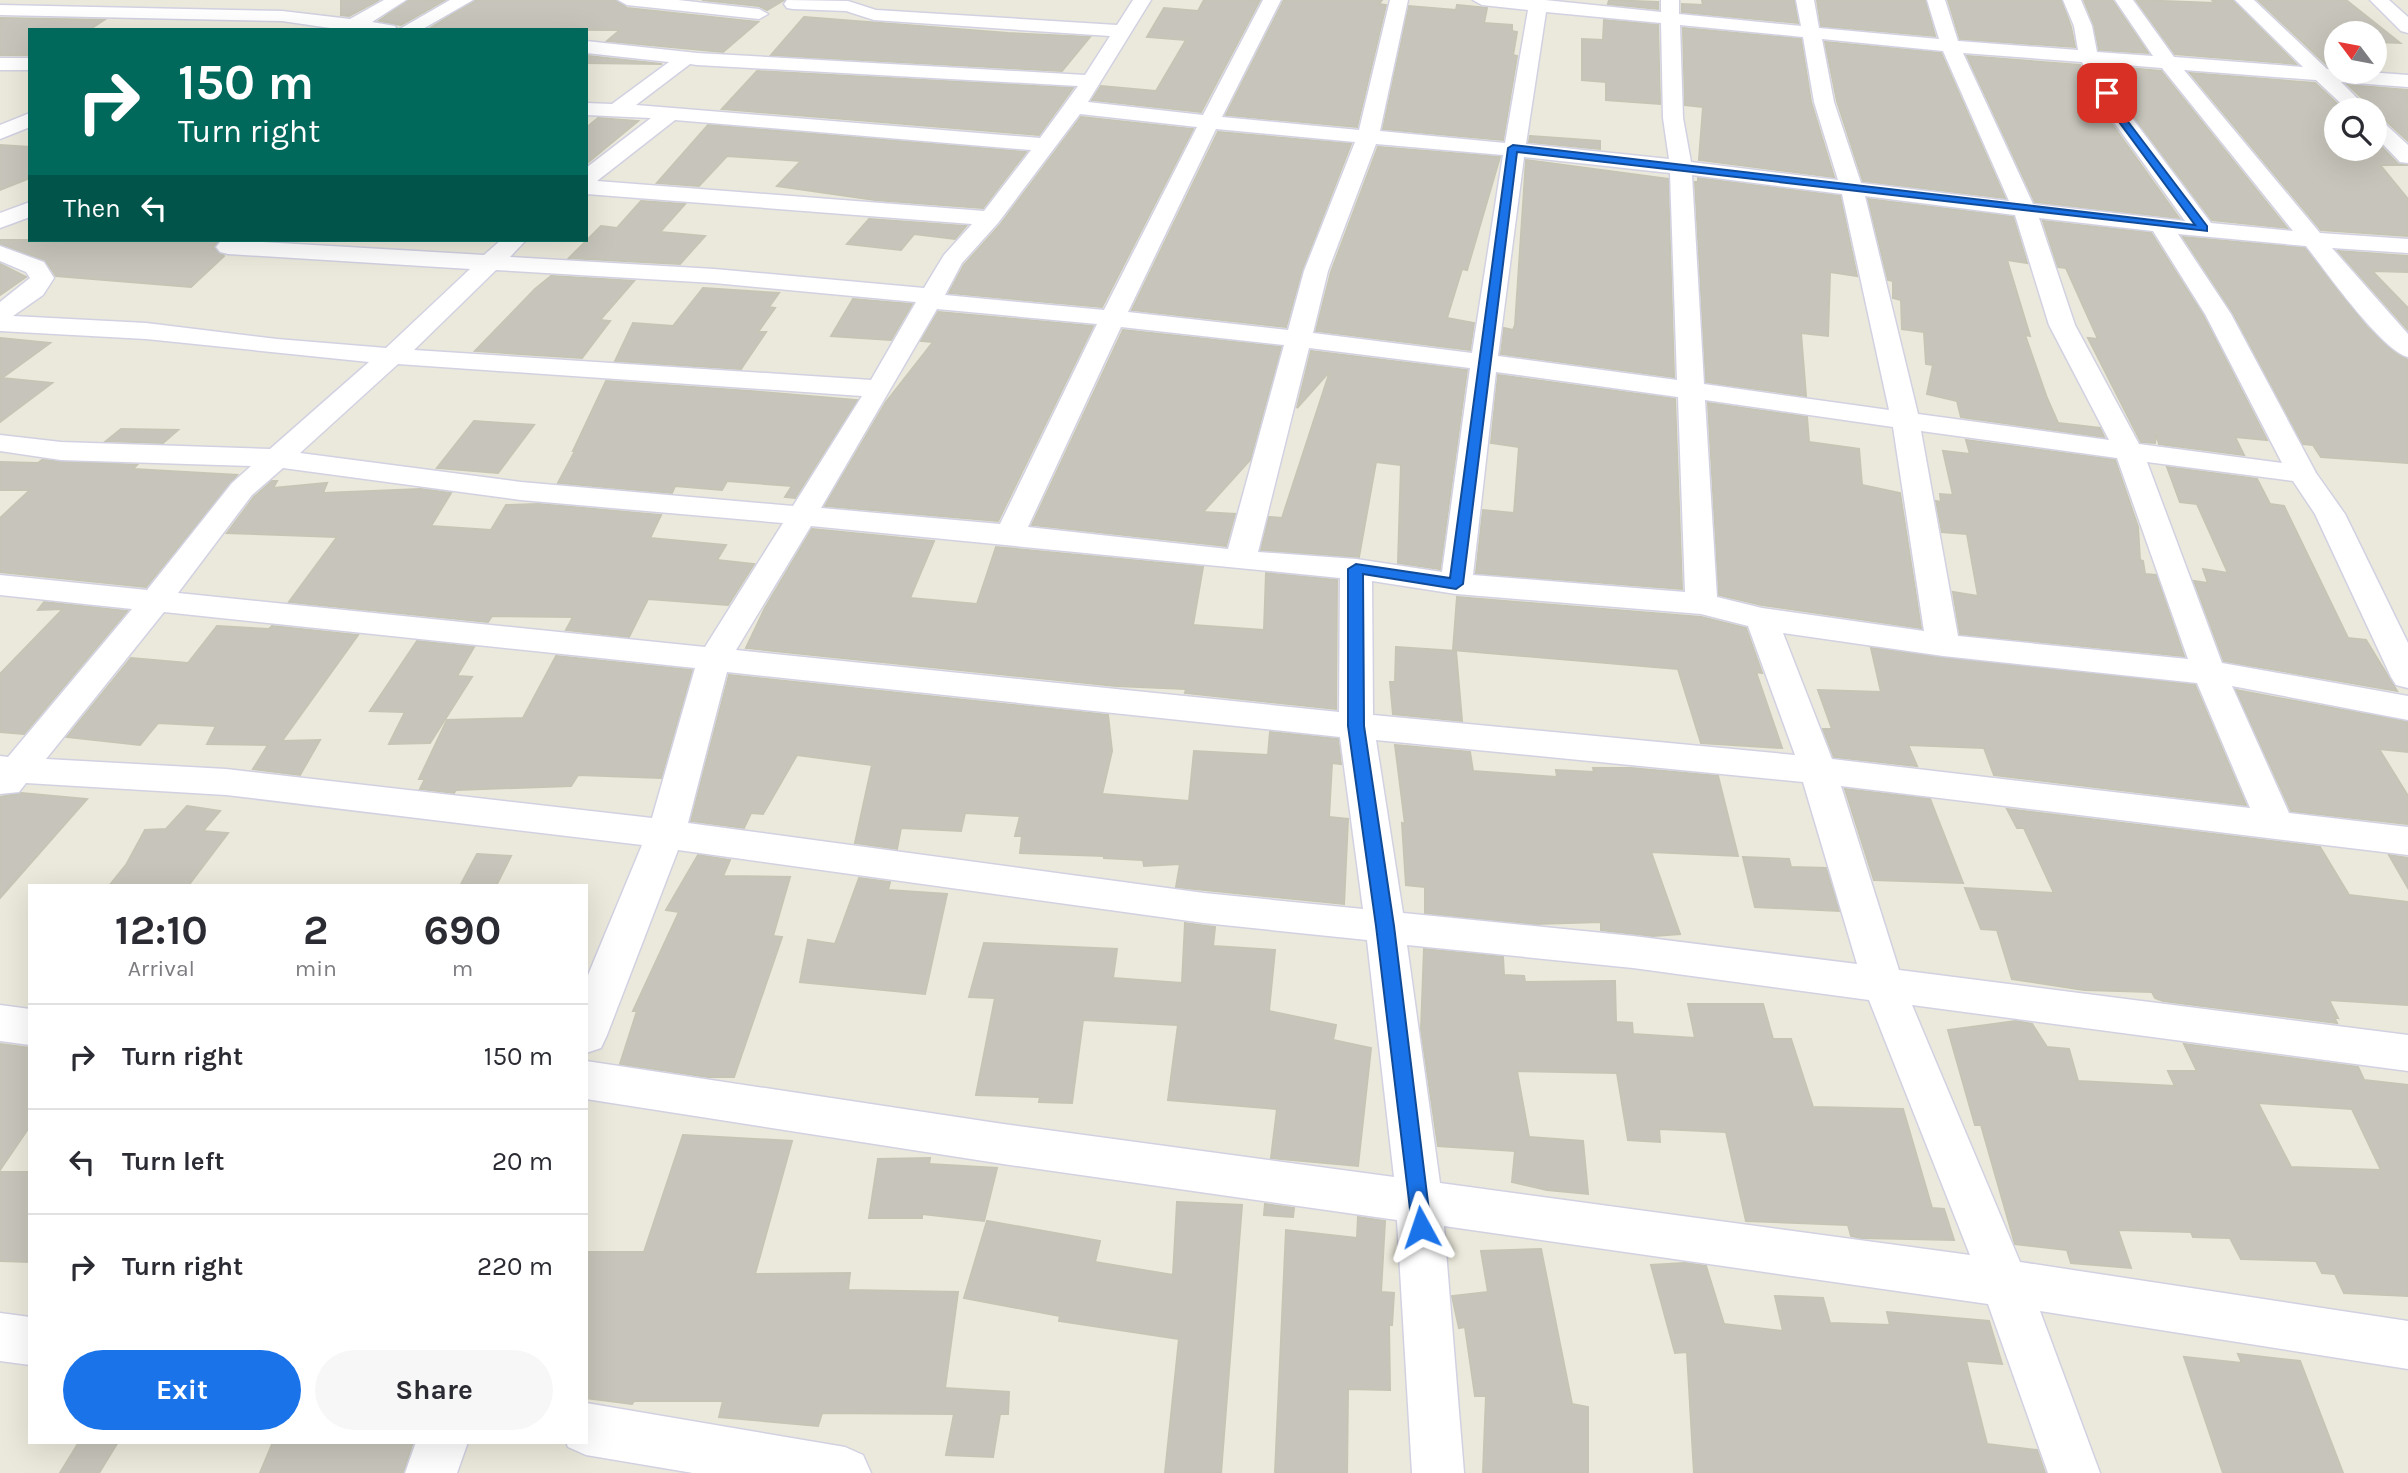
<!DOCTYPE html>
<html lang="en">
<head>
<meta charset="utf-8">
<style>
  :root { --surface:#fff; --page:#f7f7f7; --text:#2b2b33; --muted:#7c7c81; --line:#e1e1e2; --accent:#1a73e8 }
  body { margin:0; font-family:Karla,sans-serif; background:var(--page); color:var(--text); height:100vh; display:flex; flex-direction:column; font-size:26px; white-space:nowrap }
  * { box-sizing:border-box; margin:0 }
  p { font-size:23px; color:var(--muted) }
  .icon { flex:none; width:38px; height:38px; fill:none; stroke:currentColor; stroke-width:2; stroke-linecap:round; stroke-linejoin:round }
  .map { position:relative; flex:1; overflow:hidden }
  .panel { position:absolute; left:28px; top:884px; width:560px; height:560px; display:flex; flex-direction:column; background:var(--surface); border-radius:0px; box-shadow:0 7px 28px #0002 }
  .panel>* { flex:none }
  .guide { position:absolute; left:28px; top:28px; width:560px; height:214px; border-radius:0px; box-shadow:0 7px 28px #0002; background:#00695c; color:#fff; overflow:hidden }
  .needle { width:46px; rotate:302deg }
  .fabs { position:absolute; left:2324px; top:21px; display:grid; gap:14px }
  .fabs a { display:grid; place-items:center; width:63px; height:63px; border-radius:50%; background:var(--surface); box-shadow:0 7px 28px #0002; font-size:35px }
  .pin { position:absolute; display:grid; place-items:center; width:60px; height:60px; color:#fff; margin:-30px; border-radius:14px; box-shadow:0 4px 10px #0006 }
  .me { position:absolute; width:77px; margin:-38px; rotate:355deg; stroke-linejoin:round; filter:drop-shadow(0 0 5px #0008) }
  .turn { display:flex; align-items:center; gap:24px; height:147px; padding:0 35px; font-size:32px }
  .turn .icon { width:91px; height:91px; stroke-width:2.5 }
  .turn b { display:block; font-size:49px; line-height:60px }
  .then { display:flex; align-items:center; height:66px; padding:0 35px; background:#0003; gap:14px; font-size:26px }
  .eta { display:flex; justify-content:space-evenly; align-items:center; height:119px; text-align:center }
  .eta b { font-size:42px; font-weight:700; line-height:49px }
  .primary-button { display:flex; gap:14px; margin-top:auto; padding:14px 35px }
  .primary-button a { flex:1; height:80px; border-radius:42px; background:var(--accent); color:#fff; font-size:28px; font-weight:700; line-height:80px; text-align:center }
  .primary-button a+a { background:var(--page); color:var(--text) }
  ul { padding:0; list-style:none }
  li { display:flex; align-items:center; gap:21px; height:105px; padding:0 35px; border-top:2px solid var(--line) }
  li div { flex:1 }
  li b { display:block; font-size:26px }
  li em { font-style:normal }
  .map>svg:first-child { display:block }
  .building { fill:#c7c5bb; stroke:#c6c5b5; stroke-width:2; fill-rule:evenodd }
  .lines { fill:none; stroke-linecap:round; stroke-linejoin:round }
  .street-casing { stroke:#d2d1e2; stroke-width:3 }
  .street { fill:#fff; fill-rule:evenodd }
  .route { fill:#1a73e8; stroke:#114b97; stroke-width:2 }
</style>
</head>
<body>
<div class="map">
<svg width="2408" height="1473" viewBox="0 0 2408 1473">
  <rect width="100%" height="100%" fill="#ebe9db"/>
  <!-- building -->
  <g class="building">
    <path d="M341 0H379L349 16 341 15Z"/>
    <path d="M408 0H445L401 25 379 21Z"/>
    <path d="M475 0H616L627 8 758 22 723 52 607 41 620 30 429 29Z"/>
    <path d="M702 0H784L767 10 759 6Z"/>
    <path d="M1204 0H1260L1201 112 1092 100 1101 86 1156 91 1186 40 1147 37 1164 8 1198 11Z"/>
    <path d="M1284 0H1382L1379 4 1386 5 1357 127 1226 115Z"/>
    <path d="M1609 0 1658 2V9L1608 4Z"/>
    <path d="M1702 0H1794L1798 23 1682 12V4L1703 5Z"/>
    <path d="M1817 0H1925L1935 36 1821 26Z"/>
    <path d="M1948 0H2061L2071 27 2075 47 1960 39Z"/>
    <path d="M2084 0H2112L2148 53 2099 50 2094 25Z"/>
    <path d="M2136 0 2215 3 2212 0H2232L2296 64 2175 54Z"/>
    <path d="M2258 0H2346L2400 43 2375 42V33H2336V67L2328 66Z"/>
    <path d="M1457 5 1487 8 1484 23 1512 25V31L1517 32 1513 55 1517 56 1503 140 1383 129 1409 6 1456 10Z"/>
    <path d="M804 17 1008 33 1090 37 1062 71 771 55Z"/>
    <path d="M0 18 104 20 89 30H30V55H0Z"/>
    <path d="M1604 20 1658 25 1660 104 1606 100V82L1582 80V39L1603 40Z"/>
    <path d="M1683 28 1801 39 1811 102 1834 177 1699 160 1703 107 1685 105Z"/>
    <path d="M1825 42 1941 53 2005 198 1863 181 1837 101Z"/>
    <path d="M588 56 662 64 586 63Z"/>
    <path d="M1967 56 2080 65 2104 113 2179 218 2035 202Z"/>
    <path d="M2106 66 2161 71 2287 228 2212 220 2128 109Z"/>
    <path d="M757 71 1073 88 1039 135 722 109Z"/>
    <path d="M2190 73 2315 83 2344 110H2336V149H2375V140L2398 164 2408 165H2380L2408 199V236L2321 230Z"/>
    <path d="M2348 85 2408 90V141L2384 119 2375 117V110Z"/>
    <path d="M1081 117 1193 129 1102 307 949 293 964 265 1000 225Z"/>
    <path d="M598 118 638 121 586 164V128Z"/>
    <path d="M708 125 1026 152 983 208 875 200 777 186 801 161 727 156 699 186 657 183Z"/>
    <path d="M1218 132 1351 144 1302 270 1286 327 1132 310Z"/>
    <path d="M1530 136 1600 141V149L1529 142Z"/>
    <path d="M0 145 30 147V178L0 190Z"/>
    <path d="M1378 147 1500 157 1467 270 1462 269 1447 318 1474 323 1470 350 1316 331 1331 272Z"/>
    <path d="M1526 160 1668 179 1674 377 1501 354 1504 328 1513 330 1515 325Z"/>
    <path d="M1698 178 1840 196 1857 276 1830 272 1828 336 1801 333 1806 396 1706 382 1695 182H1698Z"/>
    <path d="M1868 199 2013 217 2027 263 2007 260 2030 336 2025 335 2047 398 2058 423 2100 428 2104 437 1961 417 1957 401 1927 394 1933 365 1926 364 1924 332 1902 329 1901 300 1893 298V281L1888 280Z"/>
    <path d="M641 201 685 204 660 232 705 236 680 264 569 258 601 226 617 228Z"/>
    <path d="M869 219 966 226 955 239 914 234 901 250 847 244Z"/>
    <path d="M2043 221 2151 233 2203 315 2267 440 2235 437 2244 455 2159 444 2156 434 2155 443 2141 442 2088 338 2098 339 2066 268 2058 267Z"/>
    <path d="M2183 237 2305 248 2367 327 2395 353 2408 360V463L2321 457 2313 445 2303 444 2233 313Z"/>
    <path d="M0 240H219L213 247 224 256 191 287 56 276 45 260 0 244Z"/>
    <path d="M2338 251 2408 256V272L2372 271 2408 308V330Z"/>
    <path d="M0 264 26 277 0 295Z"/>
    <path d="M551 276 634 281 600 320 610 321 582 358 475 351 535 289Z"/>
    <path d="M703 288 779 293 769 307 775 308 758 332H766L741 369 615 361 633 323 673 326Z"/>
    <path d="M853 299 912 304 891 340 831 336Z"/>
    <path d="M938 312 1093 326 998 521 825 506 886 402 933 342 921 341Z"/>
    <path d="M1123 330 1281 347 1250 460 1203 512 1235 514 1226 546 1032 525Z"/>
    <path d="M0 338 50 343 2 378 52 383 0 422Z"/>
    <path d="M1311 351 1467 370 1440 569 1398 563 1401 465 1376 462 1359 557 1261 550 1269 517 1282 518 1330 371 1297 408Z"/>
    <path d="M1498 375 1675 399 1682 589 1476 573 1483 510 1514 513 1519 447 1491 443Z"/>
    <path d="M606 381 750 391 857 400 795 498 785 497 792 486 727 481 722 490 675 486 672 493 558 483 575 451H573Z"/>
    <path d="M1708 403 1807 417 1809 442 1859 449 1862 485 1900 493 1921 628 1762 605 1719 595Z"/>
    <path d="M474 421 534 425 498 473 437 468Z"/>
    <path d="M121 429 178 430 163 443 106 441Z"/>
    <path d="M1966 440 2115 460 2138 527 2140 560 2143 561 2145 574 2156 575 2184 656 1960 634 1953 592 1978 596 1967 534 1942 532 1936 501 1941 502 1940 494 1953 495 1943 451 1970 454Z"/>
    <path d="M42 460 137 465 133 469 237 475 146 587 0 572V518L30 490H0V462L38 463Z"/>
    <path d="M2167 467 2257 479 2270 504 2284 506 2348 638 2366 640 2397 691 2224 661 2194 581 2208 583 2203 569 2228 573 2197 504 2180 502Z"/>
    <path d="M272 481H277L273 488 327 483 323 493 421 489 451 493 431 526 491 530 506 505 539 504 661 515 650 538 726 545 717 560 754 564 728 605 648 599 629 637 566 630 573 617 492 616 488 622 289 602 337 537 227 533 254 497Z"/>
    <path d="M812 529 934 541 910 598 977 604 996 547 1203 567 1193 625 1264 630 1266 573 1337 580 1336 709 1185 693 1186 689 1116 686 746 648 765 608Z"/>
    <path d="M1457 597 1701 617 1746 628 1762 673 1756 672 1782 748 1701 743 1678 669 1453 650Z"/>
    <path d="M44 602 127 611 24 734 0 732V674L63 609 38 610Z"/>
    <path d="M217 626 269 629 272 626 358 635 282 741 320 740 300 775 253 769 268 745 207 744 216 726 158 723 140 745 67 737 131 658 188 663Z"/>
    <path d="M417 641 474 647 457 676 472 677 430 743 389 744 405 712 370 711Z"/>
    <path d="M1396 647 1456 651 1462 721 1393 714 1390 682H1395Z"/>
    <path d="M1871 648 2195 685 2246 805 1994 775 1984 748 1908 745 1917 766 1834 757 1823 729H1832L1818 690 1881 692Z"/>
    <path d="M556 656 692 670 661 778 578 775 571 786 456 790 454 793 420 789 425 779H419L447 720 523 718Z"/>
    <path d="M729 675 1108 715 1112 751 1102 794 1189 801 1194 751 1268 755 1270 732 1338 739 1341 764 1332 763 1329 817 1348 819 1344 904 1176 887 1180 864 1144 866 1143 860 1104 858V856L1020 853 1022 836H1015L1020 816 965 813 961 831 901 828 897 849 855 843 872 765 797 755 763 814 751 813 744 828 691 821Z"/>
    <path d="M2236 690 2408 722V752L2379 749 2408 796V824L2291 811Z"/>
    <path d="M1395 745 1470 752 1473 771 1557 777 1556 770 1594 772 1593 768H1631L1718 776 1738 856 1651 852 1680 934 1653 936 1601 930V922L1535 924 1425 913V887L1406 885 1402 823 1405 824Z"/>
    <path d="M1845 789 1930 799 1963 883 1874 880Z"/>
    <path d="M21 793 87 799 0 898V797Z"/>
    <path d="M187 806 220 811 203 831 228 833 188 886H109L126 865 145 830 166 829Z"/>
    <path d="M2007 809 2320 847 2349 895 2408 902V1005L2329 1000 2338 1018 2334 1017 2337 1023 2163 1001 2155 998 2152 992 2084 990 2012 979 1997 930 1981 929 1965 888 2054 893 2024 828H2017Z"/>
    <path d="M477 854 511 856 496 886H460Z"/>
    <path d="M698 855 730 860 723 876 790 877 773 936 782 937 734 1077H708L620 1064 637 1011H633L679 912 666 910Z"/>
    <path d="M2389 855 2408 858V888Z"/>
    <path d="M1743 857 1789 859 1791 867 1826 868 1839 911 1755 907Z"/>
    <path d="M859 878 890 882 888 890 947 894 925 994 800 982 808 940 835 944Z"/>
    <path d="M1185 923 1215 927 1213 946 1275 950 1269 1011 1336 1025 1333 1040 1371 1048 1358 1166 1271 1158 1277 1109 1168 1100 1178 1025 1083 1020 1072 1103 1039 1102 1040 1097 976 1095 995 998 969 997 984 943 1117 949 1113 978 1182 983Z"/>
    <path d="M1424 949 1503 957 1504 975 1524 976 1525 982 1615 981 1616 1022 1632 1023 1633 1034 1695 1038 1688 1004H1763L1773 1039H1791L1813 1107 1903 1109 1932 1208 1944 1209 1954 1240 1861 1238 1851 1236 1848 1225 1746 1221 1726 1132 1659 1129 1660 1142 1628 1140 1617 1073 1517 1071 1529 1137 1583 1141 1588 1194 1547 1190 1512 1182 1515 1151 1438 1146 1421 1030Z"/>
    <path d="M2016 1021 2032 1024 2047 1047 2069 1049 2078 1081 2175 1086 2168 1071H2197L2184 1044 2358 1067 2364 1080 2408 1085V1296L2344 1293 2335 1274 2322 1273 2316 1261 2241 1259 2230 1238 2193 1237 2191 1232 2118 1230 2131 1268 2071 1263 2067 1250 2015 1244 1981 1125H1975L1948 1030ZM2258 1103 2352 1109 2381 1170 2291 1167Z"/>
    <path d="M0 1044 30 1048V1126L0 1170Z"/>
    <path d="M683 1135 792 1141 755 1274 850 1273 848 1290 958 1292 945 1388 1009 1392 1008 1414H1000L993 1457 946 1455 954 1414 822 1413 818 1426 719 1417 723 1401H634L632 1404 586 1398V1252H644Z"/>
    <path d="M930 1158 929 1164 997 1168 984 1221 922 1214V1218H869L878 1159Z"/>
    <path d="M0 1172H30V1262L0 1261Z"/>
    <path d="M1177 1202 1242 1205 1221 1473H1165L1179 1339 1059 1321 1060 1316 964 1298 987 1221 1100 1241 1095 1262 1173 1275Z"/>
    <path d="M1265 1204 1294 1208 1293 1217 1264 1215Z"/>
    <path d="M1358 1217 1385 1221 1381 1292 1394 1293 1392 1325H1389L1390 1390 1348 1389 1347 1473H1275L1286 1230 1357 1238Z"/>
    <path d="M1541 1249 1572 1404 1588 1407V1473H1483L1486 1396H1475L1465 1327 1459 1328 1452 1296 1488 1292 1481 1251Z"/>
    <path d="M1685 1263 1706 1266 1724 1324 1783 1331 1775 1296 1823 1298 1830 1323 1890 1325 1887 1312 1989 1321 2002 1364 1966 1361 1987 1444 2037 1450 2045 1473H1694L1687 1352 1675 1353 1651 1265Z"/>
    <path d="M2238 1354 2300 1361 2343 1473H2223L2184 1357 2242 1363Z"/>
    <path d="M79 1442H118L99 1473H60Z"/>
    <path d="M273 1442H413L403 1473H260Z"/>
  </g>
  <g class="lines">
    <defs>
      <g id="street">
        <path d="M384 0H406L372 22 395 26 397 30H344L282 21 0 15V5L282 11 350 19Z"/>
        <path d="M450 0H473L421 30H398Z"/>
        <path d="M618 0H678L759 9 768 14 759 19 627 5Z"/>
        <path d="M787 0 848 1 876 10 1117 25 1133 0H1151L1088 102 1203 115 1263 0H1281L1222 117 1359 130 1390 0H1408L1380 131 1505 143 1528 10 1482 5 1473 0H1545L1661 12V0H1679V14L1801 26 1796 0H1814L1819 28 1939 39 1927 0H1945L1958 41 2078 50 2074 26 2063 0H2081L2092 26 2097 52 2153 56 2115 0H2133L2174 57 2303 67 2235 0H2254L2327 69 2408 75V87L2341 82 2369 110H2348L2316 80 2184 70 2320 233 2408 239V253L2332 248 2408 334V357C2381 350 2325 270 2306 246L2178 234 2231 314 2316 473 2345 514 2408 643V688L2396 685 2391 677 2315 514 2293 481 2147 462 2222 663 2408 696V720L2232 686 2289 813 2408 827V855L1841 786 1899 970 2408 1035V1071L1912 1005 2020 1262 2408 1321V1369L2040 1311 2100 1473H2048L1988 1304 1444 1226 1464 1473H1412L1397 1220 1003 1164 586 1099V1061L1003 1124 1394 1177 1367 940 1204 923 678 850 607 1035 601 1048 586 1053V980L642 845 226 795 26 783 19 792 0 794V756L8 757 132 609 0 595V575L147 590 232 483 251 466 61 460 0 451V435L61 442 270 449 369 362 146 339 0 331V302L30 278 26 272 0 261V246L44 262 54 278 43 295 13 316 146 323 277 339 386 348 470 269 228 254 220 252 216 247 220 242 228 240 484 255 501 240H526L510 257 714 269 924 288 944 255 972 224 586 194V168L651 118 586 115V103L612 104 669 62 586 53V41L697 53 1085 75 1110 36 874 20 846 11 793 9 787 8 784 4ZM1546 12 1661 23 1663 118 1669 159 1526 144ZM1680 25 1803 37 1814 102 1838 180 1691 162 1683 118ZM1822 39 1943 51 2009 201 1861 183 1834 102ZM1963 53 2082 62 2106 111 2185 221 2033 204ZM2102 63 2162 68 2293 231 2211 223 2126 110ZM690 64 697 65 1078 86 1040 138 636 105ZM1080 114 1197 127 1104 310 945 295 962 263 998 223ZM675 120 1031 150 984 211 597 181ZM1216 129 1355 142 1304 271 1288 330 1128 312ZM1376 144 1503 155 1472 353 1313 333 1328 271ZM1524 157 1670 173 1677 380 1498 356ZM1692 175 1842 194 1889 410 1704 384ZM1865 196 2015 215 2049 325 2109 440 1918 414ZM2039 218 2153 231 2205 314 2282 463 2139 444 2075 325ZM496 270 714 283 916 302 871 380 414 350ZM937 309 1097 324 1000 524 821 508ZM1121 327 1284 345 1228 549 1028 527ZM1309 348 1470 368 1442 572 1356 559 1258 552ZM398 364 862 396 793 506 521 482 300 453ZM1496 372 1678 397 1685 592 1473 575ZM1705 400 1893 427 1924 631 1762 608 1717 597ZM1921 431 2117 458 2188 659 1958 636ZM283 468 521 500 783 523 705 647 178 593 252 495ZM811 526 1340 578 1339 712 736 650ZM1372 581 1456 594 1701 614 1748 626 1795 755 1373 715ZM164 612 695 668 652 818 226 769 46 759ZM1783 633 1943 656 2197 683 2250 808 1832 759ZM727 672 1340 737 1363 909 1204 893 688 823ZM1376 740 1803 782 1857 964 1633 936 1403 913ZM1407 945 1633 968 1869 1000 1970 1255 1440 1183Z"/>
        <path d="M2370 0H2389L2408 17V33L2401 31Z"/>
        <rect x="0" y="58" width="30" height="12"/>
        <path d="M30 113V127L0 139V125Z"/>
        <path d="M2375 119 2382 121 2408 145V163L2400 162 2375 136Z"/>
        <path d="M30 202V217L0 228V213Z"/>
        <path d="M0 1005 30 1009V1045L0 1041Z"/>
        <path d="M0 1313 30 1317V1365L0 1361Z"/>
        <path d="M586 1403 845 1447 863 1455 871 1473H693L586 1455 568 1447 566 1442H586Z"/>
        <path d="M416 1442H468L457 1473H405Z"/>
      </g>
    </defs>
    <!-- street casing -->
    <use href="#street" class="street-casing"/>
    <!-- street -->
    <use href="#street" class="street"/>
  </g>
  <!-- route -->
  <path class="route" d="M2104 92H2110L2120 111 2207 226V231L1517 152 1463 584 1456 589 1363 574 1364 726 1394 926 1431 1227 1428 1234 1421 1237 1413 1234 1376 926 1348 726V569L1356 564 1450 578 1508 148 1513 145 2195 225 2111 111Z"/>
</svg>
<div class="fabs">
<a><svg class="needle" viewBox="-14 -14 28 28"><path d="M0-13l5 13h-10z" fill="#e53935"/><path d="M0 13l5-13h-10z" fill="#7c7c81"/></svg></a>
<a><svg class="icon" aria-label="search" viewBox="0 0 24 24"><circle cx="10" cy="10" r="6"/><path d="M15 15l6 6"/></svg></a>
</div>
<div class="pin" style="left:2107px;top:93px;background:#d93025"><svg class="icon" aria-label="arrive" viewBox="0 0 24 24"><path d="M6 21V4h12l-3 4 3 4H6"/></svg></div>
<svg class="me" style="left:1421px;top:1227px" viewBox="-20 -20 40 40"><path d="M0-17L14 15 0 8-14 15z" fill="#1a73e8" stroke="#fff" stroke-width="4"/></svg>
<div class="guide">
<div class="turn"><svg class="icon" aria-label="right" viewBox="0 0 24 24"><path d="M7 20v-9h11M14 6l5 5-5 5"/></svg><div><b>150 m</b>Turn right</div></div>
<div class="then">Then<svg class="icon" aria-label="left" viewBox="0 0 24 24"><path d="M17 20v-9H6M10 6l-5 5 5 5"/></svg></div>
</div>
<section class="panel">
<div class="eta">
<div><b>12:10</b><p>Arrival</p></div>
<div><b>2</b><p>min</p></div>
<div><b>690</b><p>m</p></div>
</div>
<ul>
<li><svg class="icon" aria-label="right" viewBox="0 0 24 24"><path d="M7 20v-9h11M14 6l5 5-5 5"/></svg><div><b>Turn right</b></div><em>150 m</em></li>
<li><svg class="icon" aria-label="left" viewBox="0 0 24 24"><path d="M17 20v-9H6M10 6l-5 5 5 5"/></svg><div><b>Turn left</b></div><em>20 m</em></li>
<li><svg class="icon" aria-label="right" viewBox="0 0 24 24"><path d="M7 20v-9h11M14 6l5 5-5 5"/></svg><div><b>Turn right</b></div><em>220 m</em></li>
</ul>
<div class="primary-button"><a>Exit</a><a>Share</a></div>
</section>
</div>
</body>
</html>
